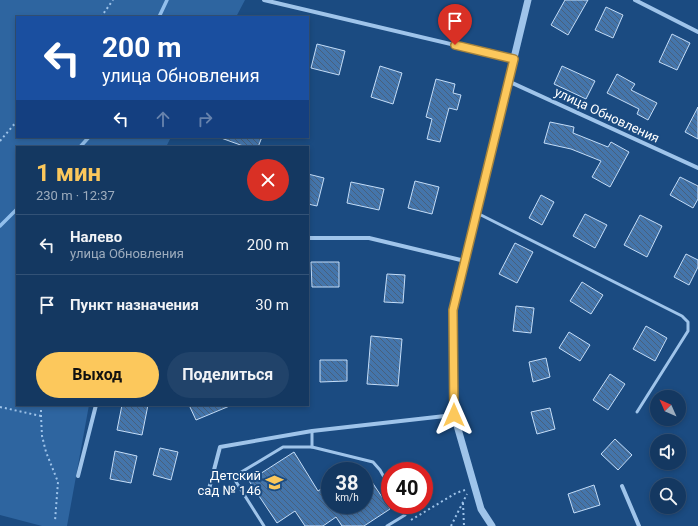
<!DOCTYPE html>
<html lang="ru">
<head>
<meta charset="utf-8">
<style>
  :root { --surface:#143861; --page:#21436a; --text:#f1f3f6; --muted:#9dacbd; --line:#335276; --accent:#fcc85c }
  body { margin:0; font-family:Roboto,sans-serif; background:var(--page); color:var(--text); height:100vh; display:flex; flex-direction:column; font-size:15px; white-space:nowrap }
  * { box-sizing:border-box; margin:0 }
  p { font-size:13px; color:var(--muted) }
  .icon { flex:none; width:22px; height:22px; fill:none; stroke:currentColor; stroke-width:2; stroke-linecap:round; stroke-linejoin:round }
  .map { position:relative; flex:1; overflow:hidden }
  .panel { position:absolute; left:16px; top:146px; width:293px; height:260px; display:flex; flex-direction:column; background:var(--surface); border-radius:0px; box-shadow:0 2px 6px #0003,0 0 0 1px var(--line) }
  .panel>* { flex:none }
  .hud { position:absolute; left:16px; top:16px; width:293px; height:122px; border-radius:0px; box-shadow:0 2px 6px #0003,0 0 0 1px var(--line); background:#1a4fa0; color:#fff; overflow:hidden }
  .needle { width:26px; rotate:315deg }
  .controls { position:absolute; left:650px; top:390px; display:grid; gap:8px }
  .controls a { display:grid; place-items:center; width:36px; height:36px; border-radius:50%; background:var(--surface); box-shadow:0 2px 6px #0003,0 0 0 1px var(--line); font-size:20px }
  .speed { position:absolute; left:321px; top:462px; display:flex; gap:8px; font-size:20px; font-weight:700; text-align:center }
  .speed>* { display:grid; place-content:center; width:52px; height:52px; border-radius:50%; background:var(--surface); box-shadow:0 2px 6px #0003,0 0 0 1px var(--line); line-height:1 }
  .speed small { font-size:10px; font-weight:400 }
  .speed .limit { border:6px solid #d22; background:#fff; color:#111 }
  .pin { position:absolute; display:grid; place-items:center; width:34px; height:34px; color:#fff; margin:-41px -17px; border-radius:50% 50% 50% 0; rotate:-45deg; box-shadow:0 0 4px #0007 }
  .pin .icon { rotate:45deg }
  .me { position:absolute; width:44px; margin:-22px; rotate:0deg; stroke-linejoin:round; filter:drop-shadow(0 0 3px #0008) }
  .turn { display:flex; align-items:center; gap:14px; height:84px; padding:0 20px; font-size:18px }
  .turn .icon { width:52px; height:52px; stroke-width:2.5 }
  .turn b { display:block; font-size:28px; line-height:34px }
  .lanes { display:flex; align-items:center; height:38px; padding:0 20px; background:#0003; justify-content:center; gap:20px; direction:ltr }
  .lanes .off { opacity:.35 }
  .round { display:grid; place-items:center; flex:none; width:42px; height:42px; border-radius:21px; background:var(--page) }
  .overview { display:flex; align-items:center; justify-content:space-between; height:68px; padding:0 20px }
  h1 { font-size:24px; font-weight:700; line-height:30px; color:var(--accent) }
  .cta { display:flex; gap:8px; margin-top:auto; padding:8px 20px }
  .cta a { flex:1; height:46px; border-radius:24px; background:var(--accent); color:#111; font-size:16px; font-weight:700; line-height:46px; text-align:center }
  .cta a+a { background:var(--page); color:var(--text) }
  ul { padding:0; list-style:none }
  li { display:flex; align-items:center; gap:12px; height:60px; padding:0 20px; border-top:1px solid var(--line) }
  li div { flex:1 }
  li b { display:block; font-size:15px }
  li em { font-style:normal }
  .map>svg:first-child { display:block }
  .green { fill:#2e65a0 }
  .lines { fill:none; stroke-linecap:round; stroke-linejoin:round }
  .stream { stroke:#92bfec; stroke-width:3.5 }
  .building { fill:url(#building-back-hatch); stroke:#c4ddf8 }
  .path { stroke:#9fc4ea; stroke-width:2; stroke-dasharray:2 3; stroke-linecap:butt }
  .service { stroke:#9fc4ea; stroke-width:3 }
  .minor { stroke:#9fc4ea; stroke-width:4 }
  .tertiary { stroke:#9fc4ea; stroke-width:7 }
  .route-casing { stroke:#a4823c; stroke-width:10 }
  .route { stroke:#fcc85c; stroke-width:7 }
  .labels { text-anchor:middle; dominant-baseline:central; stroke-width:4; stroke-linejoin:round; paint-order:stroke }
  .street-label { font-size:13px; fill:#fff; stroke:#1b4b81 }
  .poi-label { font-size:13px; fill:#fff; stroke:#1b4b81; text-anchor:end }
</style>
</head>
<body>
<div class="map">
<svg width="698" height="526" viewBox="0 0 698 526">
  <defs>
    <pattern id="building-back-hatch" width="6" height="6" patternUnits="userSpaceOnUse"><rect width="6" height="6" fill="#4475ab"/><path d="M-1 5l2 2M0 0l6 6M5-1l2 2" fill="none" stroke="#48607c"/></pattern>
  </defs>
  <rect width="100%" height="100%" fill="#1b4b81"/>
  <!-- green -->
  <path class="green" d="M0 0H245L236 17H17V137H171L166 147H17V405H89L67 526H42L0 515Z"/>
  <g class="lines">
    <!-- stream -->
    <g class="stream">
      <path d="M159 17 167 0"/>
      <path d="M80 147 89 137"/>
      <path d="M0 226 17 209"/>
    </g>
  </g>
  <!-- building -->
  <g class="building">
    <path d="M565 0H588L568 35 551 25Z"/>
    <path d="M606 7 623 15 613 38 595 30Z"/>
    <path d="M672 34 690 43 677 70 659 62Z"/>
    <path d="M317 44 345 51 339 75 311 68Z"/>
    <path d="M380 66 402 73 393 104 371 97Z"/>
    <path d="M562 66 595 81 586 99 554 84Z"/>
    <path d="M617 74 635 84 631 90 657 103 648 120 637 114 639 109 607 93Z"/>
    <path d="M436 79 455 84 453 93 461 95 457 110 449 108 440 142 427 139 432 119 426 117Z"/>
    <path d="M698 107V139L685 132Z"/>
    <path d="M550 122 574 127 573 133 608 147 611 142 629 152 610 187 592 177 601 161 571 149 544 143Z"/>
    <path d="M222 137H262L258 147H246L221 138Z"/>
    <path d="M308 174 324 178 317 206 308 204Z"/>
    <path d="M680 177 698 186V199L693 208 670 195Z"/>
    <path d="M415 181 439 187 432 214 408 208Z"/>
    <path d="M351 182 384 189 379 210 347 203Z"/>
    <path d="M541 195 554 202 542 225 529 218Z"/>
    <path d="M585 214 607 225 595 248 573 236Z"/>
    <path d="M640 215 662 226 647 257 624 245Z"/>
    <path d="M515 243 533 252 517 283 499 274Z"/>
    <path d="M686 254 698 260V267L689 285 674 277Z"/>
    <path d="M311 262H339V287H312Z"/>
    <path d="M387 274 405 275 403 303 384 302Z"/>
    <path d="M582 282 603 295 591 314 570 301Z"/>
    <path d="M516 306 534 308 531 333 513 331Z"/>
    <path d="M646 326 667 338 655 361 633 349Z"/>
    <path d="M569 332 590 345 580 361 559 348Z"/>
    <path d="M371 336 402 339 398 386 367 384Z"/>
    <path d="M546 358 550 377 533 382 529 362Z"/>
    <path d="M320 360H347V381L320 382Z"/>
    <path d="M610 374 625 384 608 410 593 400Z"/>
    <path d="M122 405H148L142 435 117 430Z"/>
    <path d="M189 405H232L196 420Z"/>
    <path d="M550 408 555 429 537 434 531 412Z"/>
    <path d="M615 439 632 455 618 470 601 454Z"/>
    <path d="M160 448 178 452 171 480 153 475Z"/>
    <path d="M115 451 137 456 131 483 110 479Z"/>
    <path d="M294 452 318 491 330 483V505H364V470L390 509 364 526H342L336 517 323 526H305L295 511 277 523 249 481Z"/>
    <path d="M594 485 600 505 574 513 568 494Z"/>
  </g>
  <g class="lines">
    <!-- path -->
    <g class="path">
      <path d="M101 17 113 0"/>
      <path d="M0 141 17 121"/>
      <path d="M41 405V416L42 436 46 452 58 482 55 521"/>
      <path d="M0 407 41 416"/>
      <path d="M463 503 464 526"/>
      <path d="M411 520 456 493 465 490"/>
      <path d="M451 526 467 494"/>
    </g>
    <!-- service -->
    <g class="service">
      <path d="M477 213 682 316 688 322V331L637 412"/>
      <path d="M312 447V431"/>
      <path d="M264 526 233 477 283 447H312L373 462 380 470 390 488"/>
      <path d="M387 526 405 515 400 505"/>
    </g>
    <!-- minor -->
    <g class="minor">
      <path d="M264 0 514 59"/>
      <path d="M635 0 698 32"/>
      <path d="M508 81 698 168"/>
      <path d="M308 238H369L465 261"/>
      <path d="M78 476 96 405"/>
      <path d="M622 486 639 526"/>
      <path d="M209 489 220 447 312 431 454 415"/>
    </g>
    <!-- tertiary -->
    <path class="tertiary" d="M492 526 481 509 454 415 453 310 528 0"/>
  </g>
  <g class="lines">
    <defs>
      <path id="route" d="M454 415 453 310 514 59 455 45"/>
    </defs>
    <!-- route casing -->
    <use href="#route" class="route-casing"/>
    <!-- route -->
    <use href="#route" class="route"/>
  </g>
  <!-- icons -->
  <defs>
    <symbol id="school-bare" viewBox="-9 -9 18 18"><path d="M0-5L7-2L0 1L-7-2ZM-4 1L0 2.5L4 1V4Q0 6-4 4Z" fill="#fcc85c" stroke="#1b4b81" stroke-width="2.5" paint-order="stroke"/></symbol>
  </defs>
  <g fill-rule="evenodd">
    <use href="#school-bare" x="262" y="470" width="25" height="25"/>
  </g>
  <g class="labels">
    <!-- street labels -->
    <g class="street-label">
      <text transform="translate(607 115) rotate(25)">улица Обновления</text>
    </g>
    <!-- poi labels -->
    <g class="poi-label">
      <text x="261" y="475">Детский<tspan x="261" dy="15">сад № 146</tspan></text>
    </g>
  </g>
</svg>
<div class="controls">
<a><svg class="needle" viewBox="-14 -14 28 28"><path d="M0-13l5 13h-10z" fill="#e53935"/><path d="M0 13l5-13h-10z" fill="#9dacbd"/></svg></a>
<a><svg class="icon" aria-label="sound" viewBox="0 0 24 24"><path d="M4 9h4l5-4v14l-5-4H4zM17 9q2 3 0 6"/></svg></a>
<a><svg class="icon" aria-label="search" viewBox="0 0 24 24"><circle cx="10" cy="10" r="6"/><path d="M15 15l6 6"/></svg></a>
</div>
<div class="speed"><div>38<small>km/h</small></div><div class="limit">40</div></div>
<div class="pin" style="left:455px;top:45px;background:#d93025"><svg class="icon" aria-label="arrive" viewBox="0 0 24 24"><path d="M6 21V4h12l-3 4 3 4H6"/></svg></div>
<svg class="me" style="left:454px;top:415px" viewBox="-20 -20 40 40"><path d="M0-17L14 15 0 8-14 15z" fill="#fcc85c" stroke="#fff" stroke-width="4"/></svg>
<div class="hud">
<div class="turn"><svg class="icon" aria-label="left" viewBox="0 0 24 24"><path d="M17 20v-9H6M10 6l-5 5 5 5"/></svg><div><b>200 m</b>улица Обновления</div></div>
<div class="lanes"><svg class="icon" aria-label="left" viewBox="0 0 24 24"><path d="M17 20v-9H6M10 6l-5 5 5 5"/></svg><svg class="icon off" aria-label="ahead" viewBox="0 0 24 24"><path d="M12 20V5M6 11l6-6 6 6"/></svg><svg class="icon off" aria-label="right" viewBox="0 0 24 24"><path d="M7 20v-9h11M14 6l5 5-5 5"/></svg></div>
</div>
<section class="panel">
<div class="overview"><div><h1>1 мин</h1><p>230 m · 12:37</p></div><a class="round" style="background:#d93025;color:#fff"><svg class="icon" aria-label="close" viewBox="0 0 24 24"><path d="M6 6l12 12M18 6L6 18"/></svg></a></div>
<ul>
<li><svg class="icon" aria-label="left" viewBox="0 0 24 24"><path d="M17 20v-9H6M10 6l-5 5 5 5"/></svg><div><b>Налево</b><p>улица Обновления</p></div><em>200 m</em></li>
<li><svg class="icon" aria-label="arrive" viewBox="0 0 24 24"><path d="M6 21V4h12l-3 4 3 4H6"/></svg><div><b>Пункт назначения</b></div><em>30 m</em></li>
</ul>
<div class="cta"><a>Выход</a><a>Поделиться</a></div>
</section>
</div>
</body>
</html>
